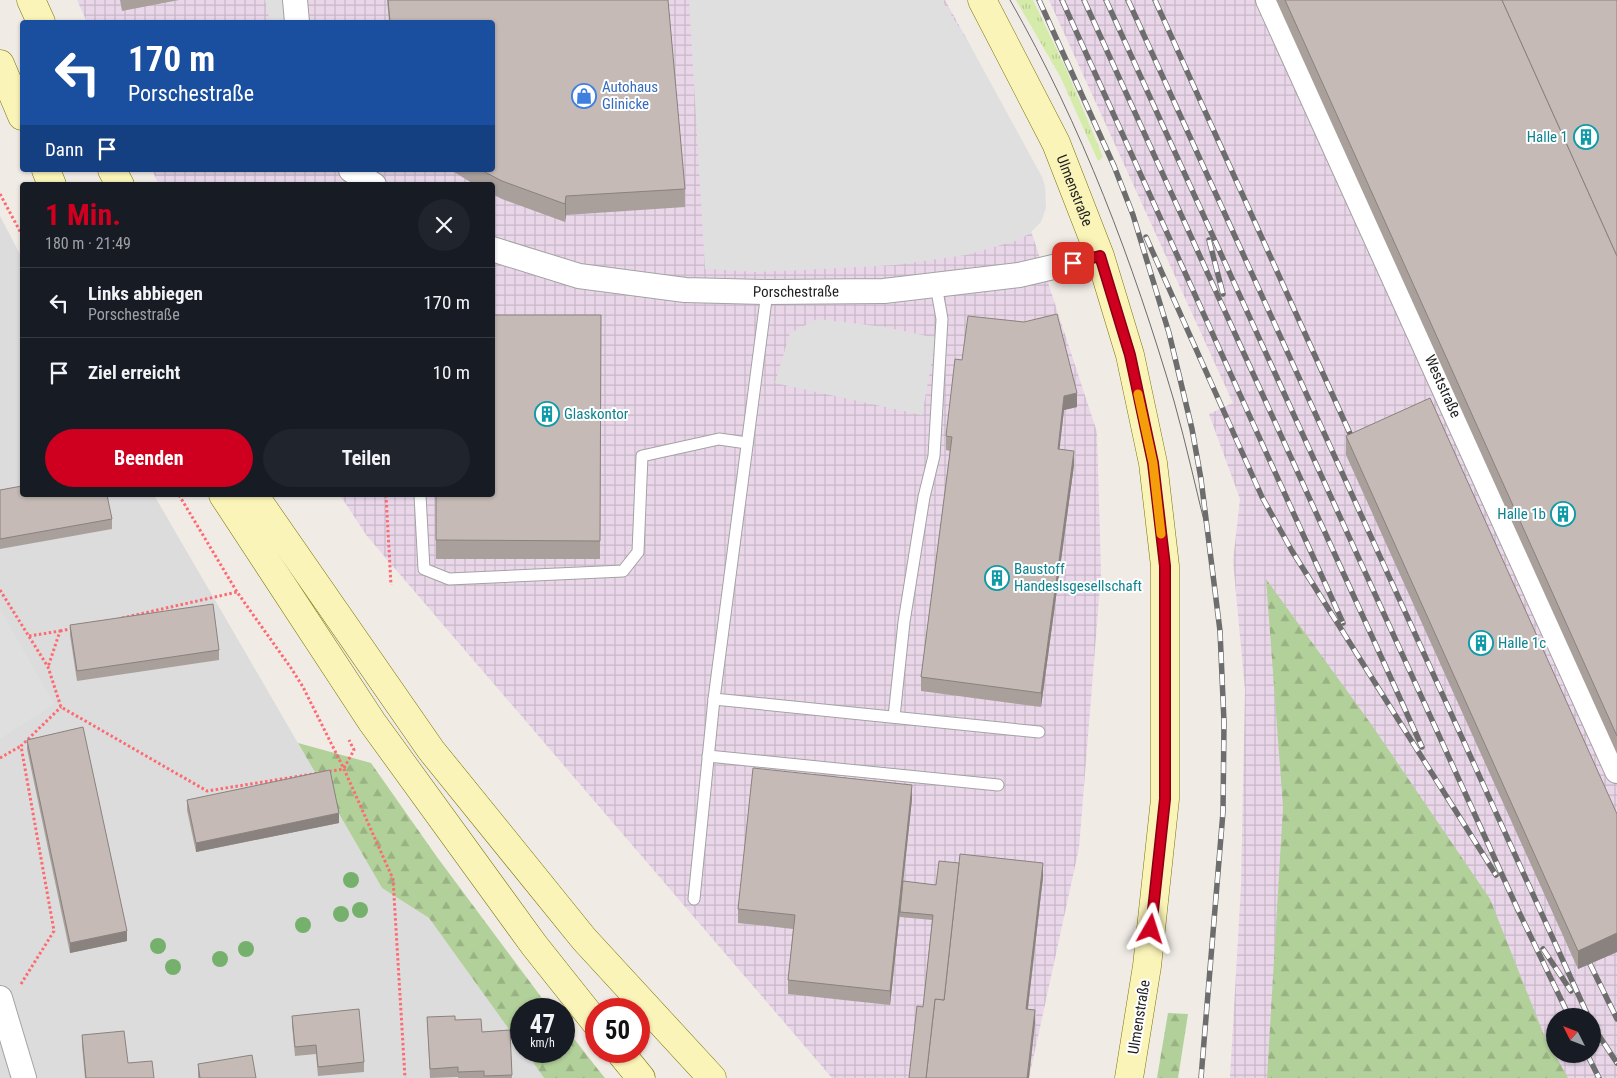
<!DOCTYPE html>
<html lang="de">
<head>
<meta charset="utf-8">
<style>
  :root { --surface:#171b24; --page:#20242c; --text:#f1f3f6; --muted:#9ea1a6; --line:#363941; --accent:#cf001f }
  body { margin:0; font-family:"Roboto Condensed",sans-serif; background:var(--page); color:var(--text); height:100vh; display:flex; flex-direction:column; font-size:19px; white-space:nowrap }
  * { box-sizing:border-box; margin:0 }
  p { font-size:16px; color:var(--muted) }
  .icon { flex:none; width:28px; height:28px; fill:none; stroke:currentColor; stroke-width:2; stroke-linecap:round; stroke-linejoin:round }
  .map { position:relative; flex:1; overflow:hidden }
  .panel { position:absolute; left:20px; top:182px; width:475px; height:315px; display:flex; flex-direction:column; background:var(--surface); border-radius:5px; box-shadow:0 1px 4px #0004 }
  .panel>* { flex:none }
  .hud { position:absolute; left:20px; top:20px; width:475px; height:152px; border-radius:5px; box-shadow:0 1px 4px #0004; background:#1a4fa0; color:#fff; overflow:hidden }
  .needle { width:32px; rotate:312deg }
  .controls { position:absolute; left:1546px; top:1008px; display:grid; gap:10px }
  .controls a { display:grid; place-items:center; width:55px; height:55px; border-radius:50%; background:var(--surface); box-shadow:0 1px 4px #0004; font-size:25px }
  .speed { position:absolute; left:510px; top:998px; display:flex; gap:10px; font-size:25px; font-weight:700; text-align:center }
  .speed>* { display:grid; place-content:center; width:65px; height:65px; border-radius:50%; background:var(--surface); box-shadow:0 1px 4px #0004; line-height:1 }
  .speed small { font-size:12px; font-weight:400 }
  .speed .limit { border:8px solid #d22; background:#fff; color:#111 }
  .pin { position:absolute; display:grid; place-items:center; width:42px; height:42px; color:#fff; margin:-21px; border-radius:10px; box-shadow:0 2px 8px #0006 }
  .me { position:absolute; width:55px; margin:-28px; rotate:6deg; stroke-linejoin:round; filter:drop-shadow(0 0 4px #0008) }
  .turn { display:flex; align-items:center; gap:18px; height:105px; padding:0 25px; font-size:22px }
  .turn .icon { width:65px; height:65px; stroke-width:2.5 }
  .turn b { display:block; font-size:35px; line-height:42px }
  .then { display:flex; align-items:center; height:48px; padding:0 25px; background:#0003; gap:10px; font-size:19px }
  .round { display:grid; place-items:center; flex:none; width:52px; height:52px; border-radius:26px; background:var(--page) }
  .headline { display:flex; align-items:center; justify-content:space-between; height:85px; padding:0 25px }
  h1 { font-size:30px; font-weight:700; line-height:38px; color:var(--accent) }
  .action { display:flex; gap:10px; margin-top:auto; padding:10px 25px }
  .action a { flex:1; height:58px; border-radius:30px; background:var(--accent); color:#fff; font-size:20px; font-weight:700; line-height:58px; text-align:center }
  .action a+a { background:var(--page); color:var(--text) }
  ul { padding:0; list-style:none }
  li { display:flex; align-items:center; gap:15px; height:70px; padding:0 25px; border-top:1px solid var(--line) }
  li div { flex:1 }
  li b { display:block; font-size:19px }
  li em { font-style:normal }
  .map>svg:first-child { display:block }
  .residential { fill:#dddcdc }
  .industrial { fill:url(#industrial-grid); fill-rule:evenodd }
  .grass { fill:url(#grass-tufts) }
  .forest { fill:url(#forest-firs) }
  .parking { fill:#dfdfdf }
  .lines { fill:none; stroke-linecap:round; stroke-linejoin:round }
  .service-casing { stroke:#a3a3a3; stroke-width:13 }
  .minor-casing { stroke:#a3a3a3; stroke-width:26 }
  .secondary-casing { stroke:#7a7502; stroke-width:29 }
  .path { stroke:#fd6a71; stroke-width:3; stroke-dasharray:2.5 2.5; stroke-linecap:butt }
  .service { stroke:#fff; stroke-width:11 }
  .minor { stroke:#fff; stroke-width:24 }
  .secondary { stroke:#fbf4b9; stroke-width:28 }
  .tram { stroke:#6d6d6d; stroke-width:1 }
  .rail-casing { stroke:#6d6d6d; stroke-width:5.5 }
  .rail { stroke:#fff; stroke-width:4; stroke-dasharray:11; stroke-linecap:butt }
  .tree { fill:#75b16c }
  .wall { fill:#a9a09c }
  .shaded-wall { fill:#8a827f }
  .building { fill:#c5bab5; stroke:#8a827f }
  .route-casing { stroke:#870014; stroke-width:12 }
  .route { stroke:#cf001f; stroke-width:9 }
  .slow { stroke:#f59e0b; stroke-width:9 }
  .labels { text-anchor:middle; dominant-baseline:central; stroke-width:4; stroke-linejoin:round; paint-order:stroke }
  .shop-label { font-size:15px; fill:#366cbe; stroke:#fff; text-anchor:start }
  .culture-label { font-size:15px; fill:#0d838f; stroke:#fff; text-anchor:start }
  .street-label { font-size:15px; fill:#1f1f1f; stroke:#fff }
</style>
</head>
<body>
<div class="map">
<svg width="1617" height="1078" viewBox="0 0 1617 1078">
  <defs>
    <pattern id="industrial-grid" width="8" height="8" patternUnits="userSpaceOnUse" patternTransform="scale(1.25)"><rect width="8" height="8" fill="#e9d7e9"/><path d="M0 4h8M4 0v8" fill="none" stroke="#c7b8c7"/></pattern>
    <pattern id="grass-tufts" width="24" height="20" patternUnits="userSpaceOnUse" patternTransform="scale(1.25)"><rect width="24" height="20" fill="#d4ebaa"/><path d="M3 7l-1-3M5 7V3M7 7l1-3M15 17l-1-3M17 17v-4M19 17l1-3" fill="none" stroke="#b6c992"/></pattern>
    <pattern id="forest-firs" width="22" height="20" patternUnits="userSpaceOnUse" patternTransform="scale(1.25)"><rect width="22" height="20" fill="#b2d099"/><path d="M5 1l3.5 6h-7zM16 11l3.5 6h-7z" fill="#99b283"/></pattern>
  </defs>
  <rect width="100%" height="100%" fill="#f0ebe5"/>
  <!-- residential -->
  <path class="residential" d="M0 216 22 258V495H154L382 888 429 918 521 1046V1051H525L544 1078H0Z"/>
  <!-- industrial -->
  <g class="industrial">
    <path d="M77 0H945L970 45 1097 432 1101 574 1079 848 1029 1078H832L367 536 340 495H492V185H159L152 170H492V22H87Z"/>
    <path d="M1049 0H1617V1078H1230L1241 886 1245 690 1233 561 1240 499 1209 414 1233 403ZM1555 1016H1592V1054H1555Z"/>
  </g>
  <!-- grass -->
  <path class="grass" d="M1016 0H1033L1067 71 1103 157 1098 161 1061 78Z"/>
  <!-- forest -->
  <g class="forest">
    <path d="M1266 579 1371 724 1490 899 1544 1035 1568 1078H1267L1283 807Z"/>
    <path d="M298 743 371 763 437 857 550 1009H521V1046L429 918 382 888Z"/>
    <path d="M1168 1013 1188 1014 1178 1078H1157Z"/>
    <path d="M564 1026 600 1072 605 1078H544L525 1051H564Z"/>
  </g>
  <!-- parking -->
  <g class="parking">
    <path d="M265 0H284L288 22H270Z"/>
    <path d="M689 0H942L970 45 1042 177 1045 186 1046 208 1041 222 1029 234 1015 241 966 255 895 265 804 270 757 272 705 269Z"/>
    <path d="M817 319 885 327 936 338 922 415 775 383 790 333Z"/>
    <path d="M0 609 54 704 0 739Z"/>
  </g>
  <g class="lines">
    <defs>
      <g id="service">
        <path d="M767 292 714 699 1039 732"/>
        <path d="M420 495 424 569 449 579 623 571 638 552 642 456 719 439 747 443"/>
        <path d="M894 717 904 622 924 497 934 456 942 319 936 285"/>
        <path d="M708 756 998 785"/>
        <path d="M694 899 714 699"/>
      </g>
      <g id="minor">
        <path d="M295 0 297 22"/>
        <path id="s1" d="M1268 0 1617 771"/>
        <path d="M351 170 374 185"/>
        <path id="s2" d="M492 249 579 276 685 290 767 292 884 291 1019 275 1100 256"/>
        <path d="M0 998 24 1078"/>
      </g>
      <g id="secondary">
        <path d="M31 0 41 22"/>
        <path id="s3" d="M982 0 1056 143 1100 256 1130 355 1153 463 1165 566V799L1147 966 1129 1078"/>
        <path d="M0 64 22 116"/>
        <path d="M46 170 52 185"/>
        <path d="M112 170 120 185"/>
        <path d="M223 495 372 722 534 945 596 1023"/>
        <path d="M254 495 431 750 584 939 712 1078"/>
        <path d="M619 1051 641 1078"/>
      </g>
    </defs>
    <!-- service casing -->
    <use href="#service" class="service-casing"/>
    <!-- minor casing -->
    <use href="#minor" class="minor-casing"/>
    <!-- secondary casing -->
    <use href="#secondary" class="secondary-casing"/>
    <!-- path -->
    <g class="path">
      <path d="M0 194 22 235"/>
      <path d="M179 495 237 592 291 668 303 687 344 769 393 879 405 1078"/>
      <path d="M386 495 391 585"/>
      <path d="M0 590 48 667 61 707 207 791 344 769"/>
      <path d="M122 618 237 592"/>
      <path d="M60 631 74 628"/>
      <path d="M29 636 60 631 48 667"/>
      <path d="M0 758 21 746"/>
      <path d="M344 768 354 750 349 740"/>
      <path d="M21 984 54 931 21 746 61 707"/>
    </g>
    <!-- service -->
    <use href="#service" class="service"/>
    <!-- minor -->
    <use href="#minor" class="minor"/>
    <!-- secondary -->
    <use href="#secondary" class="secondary"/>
    <!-- tram -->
    <path class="tram" d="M1010 0C1082 126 1133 262 1174 401 1187 447 1197 494 1209 541"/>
    <defs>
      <g id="rail">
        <path d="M1039 0 1114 166 1133 215 1169 333 1192 429 1201 479 1220 631 1224 722 1223 812 1201 1078"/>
        <path d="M1062 0 1343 623"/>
        <path d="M1084 0 1422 747"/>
        <path d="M1106 0 1518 910 1569 1016"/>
        <path d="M1128 0 1588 1016"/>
        <path d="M1155 0 1356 447"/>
        <path d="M1146 237 1262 497 1292 551 1496 875"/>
        <path d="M1209 240 1223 294"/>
        <path d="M1543 949 1571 991"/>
        <path d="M1590 964 1617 1019"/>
        <path d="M1592 1025 1617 1063"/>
        <path d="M1587 1054 1599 1078"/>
      </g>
    </defs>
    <!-- rail casing -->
    <use href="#rail" class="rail-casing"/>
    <!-- rail -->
    <use href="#rail" class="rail"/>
  </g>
  <!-- trees -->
  <g class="tree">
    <circle cx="351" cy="880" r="8"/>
    <circle cx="360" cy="910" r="8"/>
    <circle cx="341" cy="914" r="8"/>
    <circle cx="303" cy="925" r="8"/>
    <circle cx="158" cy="946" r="8"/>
    <circle cx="246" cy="949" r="8"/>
    <circle cx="220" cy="959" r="8"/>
    <circle cx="173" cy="967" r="8"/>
  </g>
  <!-- wall -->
  <g class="wall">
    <path d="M120 0H179L122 11Z"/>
    <path d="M387 0H668L685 189V207L566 215 565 222 502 199 492 194V185H475L451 170H492V22H389Z"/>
    <path d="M1276 0H1617V754Z"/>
    <path d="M601 315 600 559H436V495Z"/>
    <path d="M962 360 1077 407 1064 410 1059 449 1074 465 1041 707 921 691V677L950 451 946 450V436Z"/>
    <path d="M1346 436 1617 814V952L1578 969 1346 455Z"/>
    <path d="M0 490 112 519V529L0 549Z"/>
    <path d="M70 625 219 650V660L77 681 70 635Z"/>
    <path d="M27 740 127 941 70 953 27 749Z"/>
    <path d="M912 799 903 881 936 885 1043 877 1028 1009 1035 1024 923 1007 932 920 900 917V913L890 1005 788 994V980L793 929 738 923V909Z"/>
    <path d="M187 800 339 823 196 852 187 810Z"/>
    <path d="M292 1016 364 1062V1072L318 1076 316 1054 295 1056 292 1025Z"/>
    <path d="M427 1017 455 1020 482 1032 510 1030 512 1078H458V1077L430 1078Z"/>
    <path d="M82 1035 128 1063 154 1078H85L82 1045Z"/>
    <path d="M198 1064 256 1078H198Z"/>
  </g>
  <!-- shaded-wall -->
  <g class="shaded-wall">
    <path d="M566 196V215L565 222V204Z"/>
    <path d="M1077 393V407L1064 410 1058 463V449L1064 396Z"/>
    <path d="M1074 451V465L1041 707V693Z"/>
    <path d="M912 785V799L890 1005V991Z"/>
    <path d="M339 813V823L196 852V843Z"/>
    <path d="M1043 863V877L1026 1023V1009Z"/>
    <path d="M127 931V941L70 953V943Z"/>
    <path d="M1617 933V952L1578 969V951Z"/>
    <path d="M1035 1010V1024L1029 1078H1027Z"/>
  </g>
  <!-- building -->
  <g class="building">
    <path d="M388 0H668L685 189 566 196 565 204 502 181 481 170H492V22H390Z"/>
    <path d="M1285 0H1502L1617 256V736Z"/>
    <path d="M1502 0H1617V256Z"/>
    <path d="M1057 314 1077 393 1064 396 1058 449 1074 451 1041 693 921 677 952 437 946 436 955 359 962 360 968 316 1024 322Z"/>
    <path d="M492 315H601L600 541 436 540V495H492Z"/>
    <path d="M1430 398 1617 814V933L1578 951 1346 436Z"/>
    <path d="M22 486V495H107L112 519 0 539V490Z"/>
    <path d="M213 604 219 650 77 671 70 625Z"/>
    <path d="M83 727 127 931 70 943 27 740Z"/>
    <path d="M753 768 912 785 890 991 788 980 795 915 738 909Z"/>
    <path d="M330 770 339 813 196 843 187 800Z"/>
    <path d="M960 854 1043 863 1026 1009 1035 1010 1027 1078H926L935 999 944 1000Z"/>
    <path d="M939 861 959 863 944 1000 935 999 926 1078H909L917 1006 923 1007 933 915 900 912 903 881 936 885Z"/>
    <path d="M359 1009 364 1062 318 1067 316 1045 295 1047 292 1016Z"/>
    <path d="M455 1016V1020L481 1019 482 1032 510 1030 512 1075 484 1076V1071L458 1072V1067L430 1069 427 1017Z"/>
    <path d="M124 1031 128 1063 152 1061 154 1078H86L82 1035Z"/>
    <path d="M252 1055 256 1078H200L198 1064Z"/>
  </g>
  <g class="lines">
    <defs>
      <path id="route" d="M1073 263 1100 256 1130 355 1153 463 1165 566V799L1151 929"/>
    </defs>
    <!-- route casing -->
    <use href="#route" class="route-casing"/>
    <!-- route -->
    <use href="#route" class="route"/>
    <!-- slow -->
    <path class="slow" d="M1138 394 1153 463 1161 534"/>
  </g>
  <!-- icons -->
  <defs>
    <symbol id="shop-ring" viewBox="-11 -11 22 22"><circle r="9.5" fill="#fff" stroke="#3f7fe0" stroke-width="1.5"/><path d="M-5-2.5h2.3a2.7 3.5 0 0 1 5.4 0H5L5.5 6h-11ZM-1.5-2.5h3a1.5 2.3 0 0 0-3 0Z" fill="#3f7fe0"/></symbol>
    <symbol id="building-ring" viewBox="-11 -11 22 22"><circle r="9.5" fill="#fff" stroke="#0f9aa8" stroke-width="1.5"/><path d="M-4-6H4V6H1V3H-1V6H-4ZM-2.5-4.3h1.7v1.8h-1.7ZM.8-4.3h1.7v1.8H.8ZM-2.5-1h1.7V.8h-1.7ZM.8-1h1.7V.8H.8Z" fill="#0f9aa8"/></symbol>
  </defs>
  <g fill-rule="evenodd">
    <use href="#shop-ring" x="570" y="82" width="28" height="28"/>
    <use href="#building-ring" x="1572" y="123" width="28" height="28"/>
    <use href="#building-ring" x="533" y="400" width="28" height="28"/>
    <use href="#building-ring" x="1549" y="500" width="28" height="28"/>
    <use href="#building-ring" x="983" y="564" width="28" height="28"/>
    <use href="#building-ring" x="1467" y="629" width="28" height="28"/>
  </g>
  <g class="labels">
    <!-- shop labels -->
    <g class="shop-label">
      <text x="602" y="87">Autohaus<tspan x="602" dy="17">Glinicke</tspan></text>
    </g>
    <!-- culture labels -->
    <g class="culture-label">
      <text x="1568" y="137" text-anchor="end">Halle 1</text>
      <text x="564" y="414">Glaskontor</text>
      <text x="1546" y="514" text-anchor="end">Halle 1b</text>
      <text x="1014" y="569">Baustoff<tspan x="1014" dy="17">Handeslsgesellschaft</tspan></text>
      <text x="1498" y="643">Halle 1c</text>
    </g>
    <!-- street labels -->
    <g class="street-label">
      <text stroke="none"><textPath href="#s3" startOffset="212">Ulmenstraße</textPath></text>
      <text stroke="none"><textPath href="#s2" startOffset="309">Porschestraße</textPath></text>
      <text stroke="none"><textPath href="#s1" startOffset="424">Weststraße</textPath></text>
      <text transform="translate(1139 1017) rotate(-81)">Ulmenstraße</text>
    </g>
  </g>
</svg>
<div class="controls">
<a><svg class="needle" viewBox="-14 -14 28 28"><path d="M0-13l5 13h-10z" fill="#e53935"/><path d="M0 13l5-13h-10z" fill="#9ea1a6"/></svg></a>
</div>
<div class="speed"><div>47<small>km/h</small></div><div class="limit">50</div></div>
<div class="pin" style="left:1073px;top:263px;background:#d93025"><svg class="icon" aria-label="arrive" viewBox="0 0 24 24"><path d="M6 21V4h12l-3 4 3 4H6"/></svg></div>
<svg class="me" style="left:1151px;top:929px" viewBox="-20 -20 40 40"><path d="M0-17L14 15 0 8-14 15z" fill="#cf001f" stroke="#fff" stroke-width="4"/></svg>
<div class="hud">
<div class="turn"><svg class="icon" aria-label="left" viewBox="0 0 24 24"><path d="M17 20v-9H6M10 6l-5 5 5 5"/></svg><div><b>170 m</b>Porschestraße</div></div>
<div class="then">Dann<svg class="icon" aria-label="arrive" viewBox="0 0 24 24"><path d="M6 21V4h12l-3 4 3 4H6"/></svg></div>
</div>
<section class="panel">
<div class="headline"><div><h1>1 Min.</h1><p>180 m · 21:49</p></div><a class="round"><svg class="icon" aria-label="close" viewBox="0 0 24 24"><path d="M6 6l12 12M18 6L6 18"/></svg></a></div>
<ul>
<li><svg class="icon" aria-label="left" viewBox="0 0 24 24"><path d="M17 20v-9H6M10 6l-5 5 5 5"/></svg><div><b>Links abbiegen</b><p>Porschestraße</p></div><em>170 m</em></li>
<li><svg class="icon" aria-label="arrive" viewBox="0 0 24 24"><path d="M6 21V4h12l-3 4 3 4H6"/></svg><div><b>Ziel erreicht</b></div><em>10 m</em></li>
</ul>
<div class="action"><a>Beenden</a><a>Teilen</a></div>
</section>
</div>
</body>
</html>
